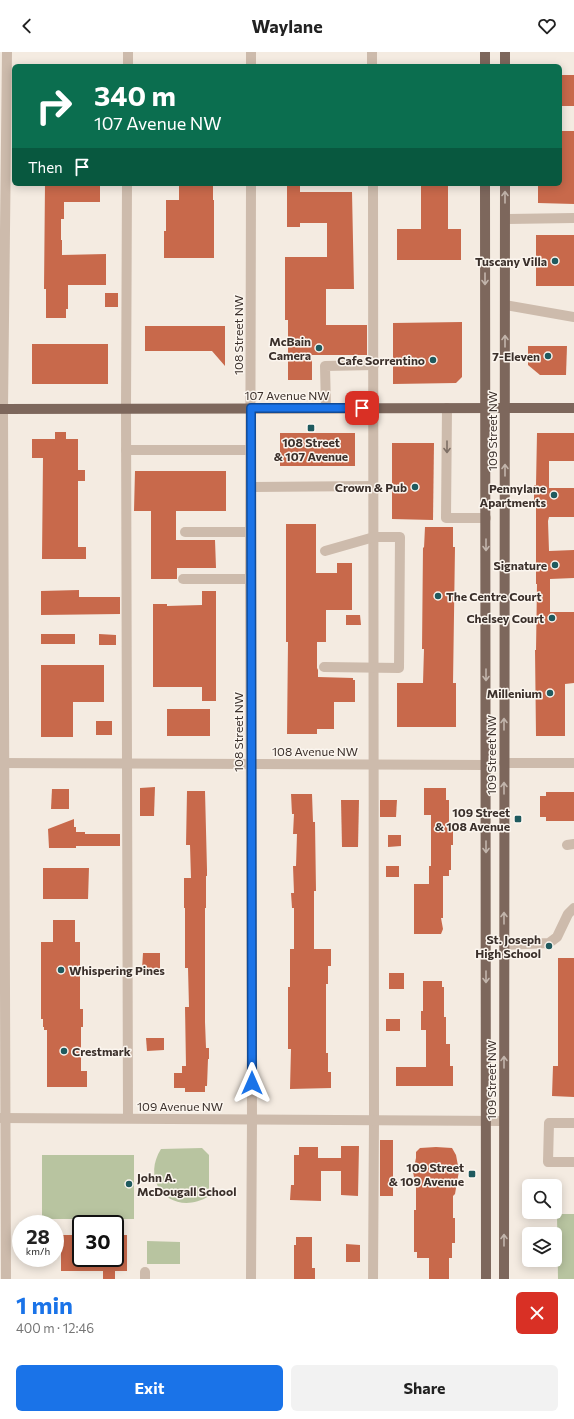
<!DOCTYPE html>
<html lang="en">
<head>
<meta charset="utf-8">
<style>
  :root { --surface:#fff; --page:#f2f2f2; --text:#222; --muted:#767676; --accent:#1a73e8 }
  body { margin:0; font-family:Commissioner,sans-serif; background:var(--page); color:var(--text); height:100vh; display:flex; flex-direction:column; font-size:15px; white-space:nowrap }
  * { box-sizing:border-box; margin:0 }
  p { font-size:13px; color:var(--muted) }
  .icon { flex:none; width:22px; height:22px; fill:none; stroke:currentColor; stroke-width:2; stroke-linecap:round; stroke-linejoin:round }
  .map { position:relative; height:1227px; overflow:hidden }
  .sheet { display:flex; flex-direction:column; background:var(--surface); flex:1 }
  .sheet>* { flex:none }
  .guide { position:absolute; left:12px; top:12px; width:550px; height:122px; border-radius:6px; box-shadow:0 2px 10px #0003; background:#0b6e4f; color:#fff; overflow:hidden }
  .tools { position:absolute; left:522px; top:1127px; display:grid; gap:8px }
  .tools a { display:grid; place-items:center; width:40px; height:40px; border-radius:6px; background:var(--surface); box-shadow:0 2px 10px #0003; font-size:20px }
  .speed { position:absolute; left:12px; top:1163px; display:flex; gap:8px; font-size:20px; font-weight:700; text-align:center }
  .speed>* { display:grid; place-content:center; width:52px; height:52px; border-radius:50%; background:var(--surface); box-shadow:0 2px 10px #0003; line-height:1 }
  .speed small { font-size:10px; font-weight:400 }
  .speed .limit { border:2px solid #111; border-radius:6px; background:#fff; color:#111 }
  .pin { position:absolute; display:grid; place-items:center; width:34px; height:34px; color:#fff; margin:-17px; border-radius:8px; box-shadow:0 2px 6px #0006 }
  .me { position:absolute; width:44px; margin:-22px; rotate:0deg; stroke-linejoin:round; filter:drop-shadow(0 0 3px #0008) }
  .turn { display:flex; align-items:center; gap:14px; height:84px; padding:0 16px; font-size:18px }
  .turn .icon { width:52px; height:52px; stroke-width:2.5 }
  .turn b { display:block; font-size:28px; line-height:34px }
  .then { display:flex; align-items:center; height:38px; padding:0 16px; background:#0003; gap:8px; font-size:15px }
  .round { display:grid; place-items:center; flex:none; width:42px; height:42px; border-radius:6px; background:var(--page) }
  .headline { display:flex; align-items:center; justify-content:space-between; height:68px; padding:0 16px }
  h1 { font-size:24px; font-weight:700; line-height:30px; color:var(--accent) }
  .action { display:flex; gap:8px; margin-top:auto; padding:8px 16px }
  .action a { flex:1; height:46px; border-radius:6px; background:var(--accent); color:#fff; font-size:16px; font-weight:700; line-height:46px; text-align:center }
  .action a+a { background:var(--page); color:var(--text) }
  header { display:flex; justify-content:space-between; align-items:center; height:52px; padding:0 16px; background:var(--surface); font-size:18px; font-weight:700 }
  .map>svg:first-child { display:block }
  .green { fill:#b8c4a0 }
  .building { fill:#c8694b }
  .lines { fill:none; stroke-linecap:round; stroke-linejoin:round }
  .minor { stroke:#cdbbac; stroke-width:10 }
  .major { stroke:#7d675c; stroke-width:10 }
  .oneway { stroke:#c2b5ac }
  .oneway2 { stroke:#7d6f65 }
  .route-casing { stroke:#114b97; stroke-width:10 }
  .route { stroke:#1a73e8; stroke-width:7 }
  .poi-dot { fill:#1f5a5e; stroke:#fbf5ee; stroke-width:1.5 }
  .labels { text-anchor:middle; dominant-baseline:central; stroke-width:3; stroke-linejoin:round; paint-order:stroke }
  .poi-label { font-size:12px; font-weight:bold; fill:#3b302b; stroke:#fbf5ee; text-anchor:end }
  .street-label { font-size:12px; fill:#3b302b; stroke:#fbf5ee }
</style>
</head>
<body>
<header><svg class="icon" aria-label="back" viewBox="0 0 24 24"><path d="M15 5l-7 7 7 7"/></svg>Waylane<svg class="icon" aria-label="heart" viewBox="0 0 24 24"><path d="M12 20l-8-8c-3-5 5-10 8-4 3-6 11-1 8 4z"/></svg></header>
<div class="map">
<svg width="574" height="1227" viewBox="0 0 574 1227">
  <rect width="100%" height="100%" fill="#f4ebe1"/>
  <!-- green -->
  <g class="green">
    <path d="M202 1096 209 1103V1144C174 1166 139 1132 161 1097Z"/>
    <rect x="42" y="1103" width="92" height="64"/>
    <path d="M557 1162H574V1227H558Z"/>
    <path d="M147 1189 180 1190V1212H147Z"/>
  </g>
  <!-- building -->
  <g class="building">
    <rect x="560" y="23" width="14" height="31"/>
    <path d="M560 79H574V152L538 151V132H560Z"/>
    <path d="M45 132H100V150H64V167H61V188H62V203L106 202V233H68V257H66V266H46V237H44Z"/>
    <path d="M179 132H213V148H214V206H164V179H166V148H179Z"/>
    <path d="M287 132H300V140H352L354 237H326V273H367V303H312V328H288V268H285V205H327V171H300V175H287Z"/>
    <path d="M421 132H448V177H461V208H397V177H421Z"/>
    <rect x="536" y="183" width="38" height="51"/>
    <rect x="105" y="241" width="13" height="14"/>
    <path d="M462 270V325L456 331 393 332V271Z"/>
    <path d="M145 274H225V314L212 299H145Z"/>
    <rect x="32" y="292" width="76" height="40"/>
    <path d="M528 294H567L566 323H540L528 313Z"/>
    <path d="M55 380H66V387H78V418H85V429H78V495H86V507H42L43 406H32V387H55Z"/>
    <rect x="280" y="381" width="75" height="33"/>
    <path d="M537 381H574V409H549V436H574V465H549L548 469 549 499 574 498V526L550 527V560H574V631L565 632V684H536L535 598H536L537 532H536V451H534V433H536Z"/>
    <path d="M392 391H434L433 468 392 467Z"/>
    <path d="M135 419H226V459H176V488H215L216 516H177V527H151V459H134Z"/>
    <path d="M286 472H316V521H337V511H352V558H326V590H317V616L318 618V625L353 626V628H355V650H334V677H317V682H287L288 590H286Z"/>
    <path d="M425 475H453V495H455L453 631H456V675H397V631H423L424 597H422L423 495 424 496Z"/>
    <path d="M79 538V545H120V562L41 563V539Z"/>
    <path d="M202 539H216V649H202V635H153V552H167V554L202 553Z"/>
    <path d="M346 563H360L361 573H346Z"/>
    <rect x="41" y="582" width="34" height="10"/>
    <path d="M99 582 116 583V593H99Z"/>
    <path d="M41 613H104V650H73V685H41Z"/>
    <rect x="167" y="657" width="43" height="27"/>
    <rect x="96" y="669" width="16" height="14"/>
    <path d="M155 735 154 764H140V736Z"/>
    <path d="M424 736H446V748H449V777H453V793H451V818H449V824H443V866H441L443 877 441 882H414V832H429V814H431V763H424Z"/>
    <path d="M52 737H69V757H51Z"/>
    <path d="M187 739H205L207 818V824H206V856H205V970L206 996H209V1007H208L207 1034H205V1040H185V1036H174V1021H182V1014H186L185 955H189L188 916H185V856H184V826H191L190 793H186Z"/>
    <path d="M546 740H574V769H546V765H540V744H546Z"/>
    <path d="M291 742H312L313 770H315L316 839H314V897H331V914H328V932H326V1001H328V1020H331V1036L290 1037 291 997H288V935H290V897H294V856H292L291 841H294L293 814H296L297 782H293L294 762H292Z"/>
    <path d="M341 748H359L358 795H342Z"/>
    <path d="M380 748H397L396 765H380Z"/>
    <path d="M74 767V775H76V780H85V782H120V794H76V796H49L48 777Z"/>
    <path d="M388 783H401V794L388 795Z"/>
    <rect x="386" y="814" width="13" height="11"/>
    <path d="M43 816H89L88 847H43Z"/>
    <path d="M53 868H75V890H80V957H83V975H81V1019H87V1035H47V978H44V975H43V967H41V890H53Z"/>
    <path d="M143 901H160V918L142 917Z"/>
    <path d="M558 906H574V1045L552 1044 553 1014H558Z"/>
    <rect x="389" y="921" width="15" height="16"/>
    <path d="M423 929H442V935H444V965H446V992H450V1014H453V1034H396V1015H426V978H421V959H423Z"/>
    <rect x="386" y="967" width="14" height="12"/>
    <path d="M146 986H164V998L147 999Z"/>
    <rect x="380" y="1088" width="13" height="56"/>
    <path d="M341 1094H359L358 1144 341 1143V1119H321V1149L290 1148 291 1133H294V1103H299V1095H318V1106H341Z"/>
    <path d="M436 1095 452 1096 456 1103 459 1119 456 1136 455 1142 453 1144V1166H455V1191H452V1206H449V1227H429V1206H417V1200H414V1158H416V1135L413 1120 416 1106V1100L420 1096Z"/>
    <path d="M61 1183H81V1206H115V1183H127V1219H115V1227H103V1219H61Z"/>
    <path d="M296 1185H312V1216H315V1227H294V1193H296Z"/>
    <path d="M346 1192 360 1193V1210H346Z"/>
  </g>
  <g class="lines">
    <!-- minor -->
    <g class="minor">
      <path d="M251 0V14"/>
      <path d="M372 0V14"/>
      <path d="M128 14V0"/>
      <path d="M127 132 126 357 128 1066"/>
      <path d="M373 132 374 1068 373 1227"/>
      <path d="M505 167 574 166"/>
      <path d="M505 253 574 265"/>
      <path d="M326 356 325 314 374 313"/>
      <path d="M447 356 446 466H486"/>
      <path d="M126 398H251"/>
      <path d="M251 435 373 434"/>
      <path d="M185 480H251"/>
      <path d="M183 527H250"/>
      <path d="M324 615 399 616 400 485H374L325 499"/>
      <path d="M0 711 486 713"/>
      <path d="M504 711H574"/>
      <path d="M567 793 574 792"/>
      <path d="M504 893 549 891 557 885 568 862 574 856"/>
      <path d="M0 1066 504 1069"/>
      <path d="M574 1071H549L548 1110H574"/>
      <path d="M145 1220V1227"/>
      <path d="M6 1227 3 357 7 0"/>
      <path d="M251 1227 252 1067 250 527 251 132"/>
    </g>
    <!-- major -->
    <g class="major">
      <path d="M485 0V14"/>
      <path d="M505 0V14"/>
      <path d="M485 132 486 1227"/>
      <path d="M0 357 574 356"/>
      <path d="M504 1227 505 132"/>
    </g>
  </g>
  <!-- one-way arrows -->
  <defs><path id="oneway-shaft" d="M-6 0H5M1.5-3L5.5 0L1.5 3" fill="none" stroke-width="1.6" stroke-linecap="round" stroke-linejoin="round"/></defs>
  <g class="oneway">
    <use href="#oneway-shaft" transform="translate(505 145) rotate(-90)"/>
    <use href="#oneway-shaft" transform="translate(485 227) rotate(90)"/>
    <use href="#oneway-shaft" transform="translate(505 289) rotate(-90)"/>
    <use href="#oneway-shaft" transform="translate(505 418) rotate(-90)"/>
    <use href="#oneway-shaft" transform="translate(486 493) rotate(90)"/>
    <use href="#oneway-shaft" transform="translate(486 623) rotate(90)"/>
    <use href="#oneway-shaft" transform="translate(504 672) rotate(-90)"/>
    <use href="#oneway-shaft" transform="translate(504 736) rotate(-90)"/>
    <use href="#oneway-shaft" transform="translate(486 795) rotate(90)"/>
    <use href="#oneway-shaft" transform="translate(504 866) rotate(-90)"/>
    <use href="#oneway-shaft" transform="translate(486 925) rotate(90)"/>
    <use href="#oneway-shaft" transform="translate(504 1010) rotate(-90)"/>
    <use href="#oneway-shaft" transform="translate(504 1188) rotate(-90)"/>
  </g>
  <use class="oneway2" href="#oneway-shaft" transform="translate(447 395) rotate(90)"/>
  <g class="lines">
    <defs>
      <path id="route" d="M252 1031 251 356H362"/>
    </defs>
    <!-- route casing -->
    <use href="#route" class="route-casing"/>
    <!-- route -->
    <use href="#route" class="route"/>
  </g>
  <!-- markers -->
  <g class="poi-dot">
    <circle cx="555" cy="209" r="4"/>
    <circle cx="319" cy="296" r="4"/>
    <circle cx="548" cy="304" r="4"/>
    <circle cx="433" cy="308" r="4"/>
    <rect x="307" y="372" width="8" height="8" rx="2"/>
    <circle cx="415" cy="435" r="4"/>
    <circle cx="554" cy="443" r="4"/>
    <circle cx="555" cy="513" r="4"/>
    <circle cx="438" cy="544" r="4"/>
    <circle cx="552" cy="566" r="4"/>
    <circle cx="550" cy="641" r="4"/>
    <rect x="514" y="763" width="8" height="8" rx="2"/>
    <circle cx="549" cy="894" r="4"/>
    <circle cx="61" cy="918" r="4"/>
    <circle cx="64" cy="999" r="4"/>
    <rect x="468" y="1118" width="8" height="8" rx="2"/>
    <circle cx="129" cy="1132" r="4"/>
  </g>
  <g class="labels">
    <!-- poi labels -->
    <g class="poi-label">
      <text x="547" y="209">Tuscany Villa</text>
      <text x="311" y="289">McBain<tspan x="311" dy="14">Camera</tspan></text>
      <text x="540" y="304">7-Eleven</text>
      <text x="425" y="308">Cafe Sorrentino</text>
      <text x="311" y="390" text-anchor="middle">108 Street<tspan x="311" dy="14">&amp; 107 Avenue</tspan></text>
      <text x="407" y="435">Crown &amp; Pub</text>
      <text x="546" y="436">Pennylane<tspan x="546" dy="14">Apartments</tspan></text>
      <text x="547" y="513">Signature</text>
      <text x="446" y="544" text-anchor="start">The Centre Court</text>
      <text x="544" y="566">Chelsey Court</text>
      <text x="542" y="641">Millenium</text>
      <text x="510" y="760">109 Street<tspan x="510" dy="14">&amp; 108 Avenue</tspan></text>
      <text x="541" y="887">St. Joseph<tspan x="541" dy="14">High School</tspan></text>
      <text x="69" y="918" text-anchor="start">Whispering Pines</text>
      <text x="72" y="999" text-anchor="start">Crestmark</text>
      <text x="464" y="1115">109 Street<tspan x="464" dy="14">&amp; 109 Avenue</tspan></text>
      <text x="137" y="1125" text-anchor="start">John A.<tspan x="137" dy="14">McDougall School</tspan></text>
    </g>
    <!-- street labels -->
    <g class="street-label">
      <text transform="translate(238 283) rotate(-90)">108 Street NW</text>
      <text x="287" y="343">107 Avenue NW</text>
      <text transform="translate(492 379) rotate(-90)">109 Street NW</text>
      <text transform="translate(238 680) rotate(-90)">108 Street NW</text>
      <text x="315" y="699">108 Avenue NW</text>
      <text transform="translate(491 703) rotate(-90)">109 Street NW</text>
      <text transform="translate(491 1028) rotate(-90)">109 Street NW</text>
      <text x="180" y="1054">109 Avenue NW</text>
    </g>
  </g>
</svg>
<div class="tools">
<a><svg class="icon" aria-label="search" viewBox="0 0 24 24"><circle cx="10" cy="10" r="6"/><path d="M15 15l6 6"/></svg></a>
<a><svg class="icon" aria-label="layers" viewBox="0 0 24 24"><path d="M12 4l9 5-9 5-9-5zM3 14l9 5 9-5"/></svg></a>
</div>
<div class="speed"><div>28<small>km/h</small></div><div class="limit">30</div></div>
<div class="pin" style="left:362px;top:356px;background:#d93025"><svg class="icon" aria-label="arrive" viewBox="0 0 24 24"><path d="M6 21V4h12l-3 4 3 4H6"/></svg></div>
<svg class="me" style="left:252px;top:1031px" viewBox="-20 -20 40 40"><path d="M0-17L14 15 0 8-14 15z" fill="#1a73e8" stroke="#fff" stroke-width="4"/></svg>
<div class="guide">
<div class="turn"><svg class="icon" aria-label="right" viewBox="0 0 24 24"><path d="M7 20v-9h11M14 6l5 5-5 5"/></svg><div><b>340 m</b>107 Avenue NW</div></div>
<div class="then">Then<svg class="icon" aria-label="arrive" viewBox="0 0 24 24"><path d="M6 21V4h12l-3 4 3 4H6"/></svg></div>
</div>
</div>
<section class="sheet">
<div class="headline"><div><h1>1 min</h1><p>400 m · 12:46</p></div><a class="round" style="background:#d93025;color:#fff"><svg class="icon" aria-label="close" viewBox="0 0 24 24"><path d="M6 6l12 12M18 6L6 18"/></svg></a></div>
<div class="action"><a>Exit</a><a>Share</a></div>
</section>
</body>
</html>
